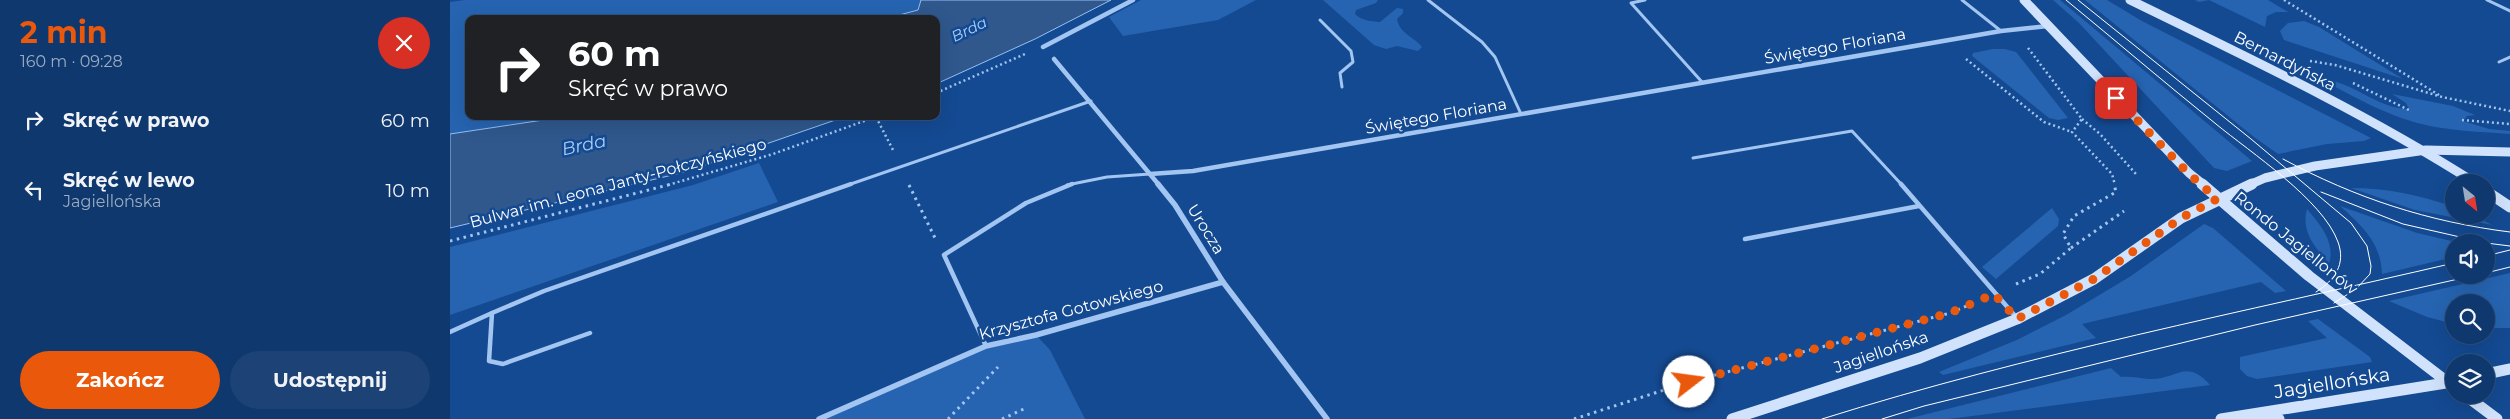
<!DOCTYPE html>
<html lang="pl">
<head>
<meta charset="utf-8">
<style>
  :root { --surface:#0f386e; --page:#1d4376; --text:#f1f3f6; --muted:#9bacc2; --line:#2f5281; --accent:#ea580c }
  body { margin:0; font-family:Montserrat,sans-serif; background:var(--page); color:var(--text); height:100vh; display:flex; flex-direction:column; font-size:19px; white-space:nowrap }
  * { box-sizing:border-box; margin:0 }
  p { font-size:16px; color:var(--muted) }
  .icon { flex:none; width:28px; height:28px; fill:none; stroke:currentColor; stroke-width:2; stroke-linecap:round; stroke-linejoin:round }
  .map { position:relative; flex:1; overflow:hidden }
  .panel { display:flex; flex-direction:column; background:var(--surface); width:450px }
  .panel>* { flex:none }
  .top-card { position:absolute; left:15px; top:15px; width:475px; height:105px; border-radius:10px; box-shadow:0 5px 20px #0002,0 0 0 1px var(--line); background:#202124; color:#fff; overflow:hidden }
  .needle { width:32px; rotate:150deg }
  .fabs { position:absolute; left:1995px; top:174px; display:grid; gap:10px }
  .fabs a { display:grid; place-items:center; width:50px; height:50px; border-radius:50%; background:var(--surface); box-shadow:0 5px 20px #0002,0 0 0 1px var(--line); font-size:25px }
  .pin { position:absolute; display:grid; place-items:center; width:42px; height:42px; color:#fff; margin:-21px; border-radius:10px; box-shadow:0 2px 8px #0006 }
  .me { position:absolute; width:55px; margin:-28px; rotate:75deg; stroke-linejoin:round; filter:drop-shadow(0 0 4px #0008) }
  .turn { display:flex; align-items:center; gap:18px; height:105px; padding:0 20px; font-size:22px }
  .turn .icon { width:65px; height:65px; stroke-width:2.5 }
  .turn b { display:block; font-size:35px; line-height:42px }
  .round { display:grid; place-items:center; flex:none; width:52px; height:52px; border-radius:26px; background:var(--page) }
  .overview { display:flex; align-items:center; justify-content:space-between; height:85px; padding:0 20px }
  h1 { font-size:30px; font-weight:700; line-height:38px; color:var(--accent) }
  .button { display:flex; gap:10px; margin-top:auto; padding:10px 20px }
  .button a { flex:1; height:58px; border-radius:30px; background:var(--accent); color:#fff; font-size:20px; font-weight:700; line-height:58px; text-align:center }
  .button a+a { background:var(--page); color:var(--text) }
  ul { padding:0; list-style:none }
  li { display:flex; align-items:center; gap:15px; height:70px; padding:0 20px }
  li div { flex:1 }
  li b { display:block; font-size:19px }
  li em { font-style:normal }
  main { display:flex; flex:1; min-height:0 }
  .map>svg:first-child { display:block }
  .green { fill:#2664b1 }
  .water { fill:#30588d; stroke:#94c0f4 }
  .lines { fill:none; stroke-linecap:round; stroke-linejoin:round }
  .path-far1 { stroke:#a2c5f1; stroke-width:2.5; stroke-dasharray:2 3; stroke-linecap:butt }
  .path { stroke:#a2c5f1; stroke-width:3; stroke-dasharray:2.5 4.5; stroke-linecap:butt }
  .lane-far1 { stroke:#a2c5f1; stroke-width:3 }
  .lane { stroke:#a2c5f1; stroke-width:4.5 }
  .street-far1 { stroke:#a2c5f1; stroke-width:4.5 }
  .street { stroke:#a2c5f1; stroke-width:5.5 }
  .secondary-far1 { stroke:#d1e3fc; stroke-width:9 }
  .secondary { stroke:#d1e3fc; stroke-width:11 }
  .tram { stroke:#fff; stroke-width:1 }
  .route { stroke:#ea580c; stroke-width:9; stroke-dasharray:0 16.2 }
  .labels { text-anchor:middle; dominant-baseline:central; stroke-width:5; stroke-linejoin:round; paint-order:stroke }
  .far-water-label { font-size:15px; font-style:italic; fill:#aed0f8; stroke:#144a92 }
  .street-label { font-size:16px; fill:#fff; stroke:#144a92 }
  .water-label { font-size:18px; font-style:italic; fill:#aed0f8; stroke:#144a92 }
  .near-street-label { font-size:19px; fill:#fff; stroke:#144a92 }
</style>
</head>
<body>
<main>
<section class="panel">
<div class="overview"><div><h1>2 min</h1><p>160 m · 09:28</p></div><a class="round" style="background:#d93025;color:#fff"><svg class="icon" aria-label="close" viewBox="0 0 24 24"><path d="M6 6l12 12M18 6L6 18"/></svg></a></div>
<ul>
<li><svg class="icon" aria-label="right" viewBox="0 0 24 24"><path d="M7 20v-9h11M14 6l5 5-5 5"/></svg><div><b>Skręć w prawo</b></div><em>60 m</em></li>
<li><svg class="icon" aria-label="left" viewBox="0 0 24 24"><path d="M17 20v-9H6M10 6l-5 5 5 5"/></svg><div><b>Skręć w lewo</b><p>Jagiellońska</p></div><em>10 m</em></li>
</ul>
<div class="button"><a>Zakończ</a><a>Udostępnij</a></div>
</section>
<div class="map">
<svg width="2060" height="419" viewBox="0 0 2060 419">
  <rect width="100%" height="100%" fill="#144a92"/>
  <!-- green -->
  <g class="green">
    <path d="M15 0H471L468 10 434 19H19V116H103L101 119 0 134V2Z"/>
    <path d="M691 0H806L768 20 673 36 659 17Z"/>
    <path d="M873 0H928L926 3 906 10 905 14C912 21 921 21 930 22L947 8 953 9V13L947 19C950 34 963 36 972 47L968 51 947 46 936 49 924 45Z"/>
    <path d="M1603 0H1610L1802 161 1777 171 1764 168 1629 23Z"/>
    <path d="M1635 0H1657L1692 21 1921 138 1914 141 1877 144 1828 154 1804 137Z"/>
    <path d="M1745 0H1818L1838 12H1826L1817 16 1815 27 1759 0 1749 2Z"/>
    <path d="M1854 21 1869 27 1953 79 1834 40 1830 31 1838 23Z"/>
    <path d="M1543 49H1555L1566 52 1618 118 1608 120 1599 118 1522 56 1523 53Z"/>
    <path d="M1871 79C1903 81 1927 109 1959 109L1956 103 1942 94 2003 106 2025 115 2017 116 2013 121 2039 129 2060 131V134C2033 132 2006 131 1980 126 1941 118 1906 98 1871 79Z"/>
    <path d="M309 163 328 202 0 315V247L243 185Z"/>
    <path d="M1901 188C1936 188 1970 195 2004 207V215H2023L2042 225 1965 210Z"/>
    <path d="M1890 206 1967 233 2006 242H2004V257L1932 274C1931 242 1911 225 1890 206Z"/>
    <path d="M1602 208 1609 219 1608 226 1546 279 1532 267Z"/>
    <path d="M1857 209C1869 223 1886 243 1879 263 1864 247 1851 231 1857 209Z"/>
    <path d="M1754 224 1763 228 1836 291 1825 293 1811 282 1632 324 1646 338 1493 375 1489 372 1569 339 1616 315 1681 276Z"/>
    <path d="M2060 273V328H2036V302H2004V324L1977 317 1939 301Z"/>
    <path d="M1868 319 1920 357 1922 362 1807 379 1797 376 1790 369V357L1877 338 1858 321Z"/>
    <path d="M586 335 600 350 635 419H369L536 346Z"/>
    <path d="M1661 368 1671 377C1681 376 1688 378 1698 379 1727 381 1735 357 1760 385L1499 419H1457Z"/>
  </g>
  <!-- water -->
  <g class="water">
    <path d="M471 0H661L585 39 486 84V19H434L468 10Z"/>
    <path d="M103 116H397L235 172 0 228V134L100 119Z"/>
  </g>
  <g class="lines">
    <!-- path-far1 -->
    <g class="path-far1">
      <path d="M1834 0 1989 95"/>
      <path d="M1578 48 1632 119 1622 132 1662 174 1665 185"/>
      <path d="M1516 59 1594 122 1622 132"/>
      <path d="M1860 61 1885 65 1992 97 2060 111"/>
      <path d="M1903 83 1959 110"/>
      <path d="M486 93 575 54"/>
      <path d="M426 117 443 150"/>
      <path d="M1632 119 1650 134 1686 174"/>
      <path d="M2012 120 2060 124"/>
      <path d="M218 185 323 154 428 116"/>
    </g>
    <!-- path -->
    <g class="path">
      <path d="M459 185 485 238"/>
      <path d="M0 241 222 184"/>
      <path d="M1621 248 1674 211"/>
      <path d="M1566 284 1590 274 1621 248 1613 234 1624 216 1666 192 1664 184"/>
      <path d="M498 419 548 367"/>
      <path d="M552 419 576 408"/>
      <path d="M1124 419 1239 382 1500 313 1526 302"/>
    </g>
    <!-- lane-far1 -->
    <g class="lane-far1">
      <path d="M978 0 1032 42 1045 57 1071 114"/>
      <path d="M1195 0 1181 3 1252 82"/>
      <path d="M1512 0 1551 31"/>
      <path d="M2037 0 2060 11"/>
      <path d="M870 20 901 51 903 62 890 73 892 87"/>
      <path d="M2049 62 2060 57"/>
      <path d="M1243 158 1402 131 1452 185"/>
      <path d="M398 185 641 101"/>
      <path d="M617 185 657 177 700 174"/>
    </g>
    <!-- lane -->
    <g class="lane">
      <path d="M1451 184 1566 317"/>
      <path d="M1295 239 1469 206"/>
      <path d="M0 332 42 313"/>
      <path d="M140 333 53 364 39 361 42 313 94 291 401 184"/>
      <path d="M536 346 494 255 576 203 622 184"/>
    </g>
    <!-- street-far1 -->
    <g class="street-far1">
      <path d="M593 47 683 0"/>
      <path d="M604 59 709 185"/>
      <path d="M700 174 743 171 1551 31 1598 26"/>
    </g>
    <!-- street -->
    <g class="street">
      <path d="M708 184 725 205 773 282 877 419"/>
      <path d="M369 419 536 346 586 335 773 282"/>
    </g>
    <!-- secondary-far1 -->
    <g class="secondary-far1">
      <path d="M1574 0 1739 173 1754 185"/>
      <path d="M1680 0C1797 57 1914 112 2024 182"/>
      <path d="M1799 185 1815 178 1865 166 1976 150 2060 152"/>
    </g>
    <!-- secondary -->
    <g class="secondary">
      <path d="M1752 184 1859 276 2004 387"/>
      <path d="M2036 191 2060 207"/>
      <path d="M2036 374 2060 369"/>
      <path d="M2015 395 2047 419"/>
      <path d="M1810 416 1829 419"/>
      <path d="M1282 419 1470 358 1567 319 1644 279 1731 218 1802 184"/>
      <path d="M1771 419 2002 382"/>
    </g>
    <!-- tram -->
    <g class="tram">
      <path d="M1616 0C1666 41 1715 83 1766 124 1800 152 1873 200 1888 242 1896 264 1885 280 1866 292"/>
      <path d="M1628 0 1801 139 1901 223 1917 246 1921 266 1920 274 1906 289 1884 303"/>
      <path d="M1833 159C1905 198 1979 222 2060 232"/>
      <path d="M1871 192 1953 224 2032 242"/>
      <path d="M2036 243 2060 246"/>
      <path d="M2036 256 2060 250"/>
      <path d="M2036 273 2060 267"/>
      <path d="M1372 419C1579 354 1793 312 2004 263"/>
      <path d="M1432 419 1474 406 1805 325 2026 275"/>
    </g>
  </g>
  <g class="lines">
    <!-- route -->
    <path class="route" d="M1239 382 1500 313 1544 294 1567 319 1644 279 1731 218 1767 199 1738 173 1666 98"/>
  </g>
  <g class="labels">
    <!-- far-water labels -->
    <g class="far-water-label">
      <text transform="translate(519 29) rotate(-26)">Brda</text>
    </g>
    <!-- street labels -->
    <g class="street-label">
      <text transform="translate(1385 46) rotate(-10)">Świętego Floriana</text>
      <text transform="translate(1835 61) rotate(27)">Bernardyńska</text>
      <text transform="translate(986 116) rotate(-10)">Świętego Floriana</text>
      <text transform="translate(168 183) rotate(-15)">Bulwar im. Leona Janty-Połczyńskiego</text>
      <text transform="translate(756 229) rotate(58)">Urocza</text>
      <text transform="translate(1846 243) rotate(39)">Rondo Jagiellonów</text>
      <text transform="translate(621 310) rotate(-15)">Krzysztofa Gotowskiego</text>
      <text transform="translate(1431 352) rotate(-19)">Jagiellońska</text>
    </g>
    <!-- water labels -->
    <g class="water-label">
      <text transform="translate(134 145) rotate(-12)">Brda</text>
    </g>
    <!-- near-street labels -->
    <g class="near-street-label">
      <text transform="translate(1882 383) rotate(-9)">Jagiellońska</text>
    </g>
  </g>
</svg>
<div class="fabs">
<a><svg class="needle" viewBox="-14 -14 28 28"><path d="M0-13l5 13h-10z" fill="#e53935"/><path d="M0 13l5-13h-10z" fill="#9bacc2"/></svg></a>
<a><svg class="icon" aria-label="sound" viewBox="0 0 24 24"><path d="M4 9h4l5-4v14l-5-4H4zM17 9q2 3 0 6"/></svg></a>
<a><svg class="icon" aria-label="search" viewBox="0 0 24 24"><circle cx="10" cy="10" r="6"/><path d="M15 15l6 6"/></svg></a>
<a><svg class="icon" aria-label="layers" viewBox="0 0 24 24"><path d="M12 4l9 5-9 5-9-5zM3 14l9 5 9-5"/></svg></a>
</div>
<div class="pin" style="left:1666px;top:98px;background:#d93025"><svg class="icon" aria-label="arrive" viewBox="0 0 24 24"><path d="M6 21V4h12l-3 4 3 4H6"/></svg></div>
<svg class="me" style="left:1239px;top:382px" viewBox="-20 -20 40 40"><circle r="19" fill="#fff"/><path d="M0-13L10 11 0 6-10 11z" fill="#ea580c"/></svg>
<div class="top-card">
<div class="turn"><svg class="icon" aria-label="right" viewBox="0 0 24 24"><path d="M7 20v-9h11M14 6l5 5-5 5"/></svg><div><b>60 m</b>Skręć w prawo</div></div>
</div>
</div>
</main>
</body>
</html>
